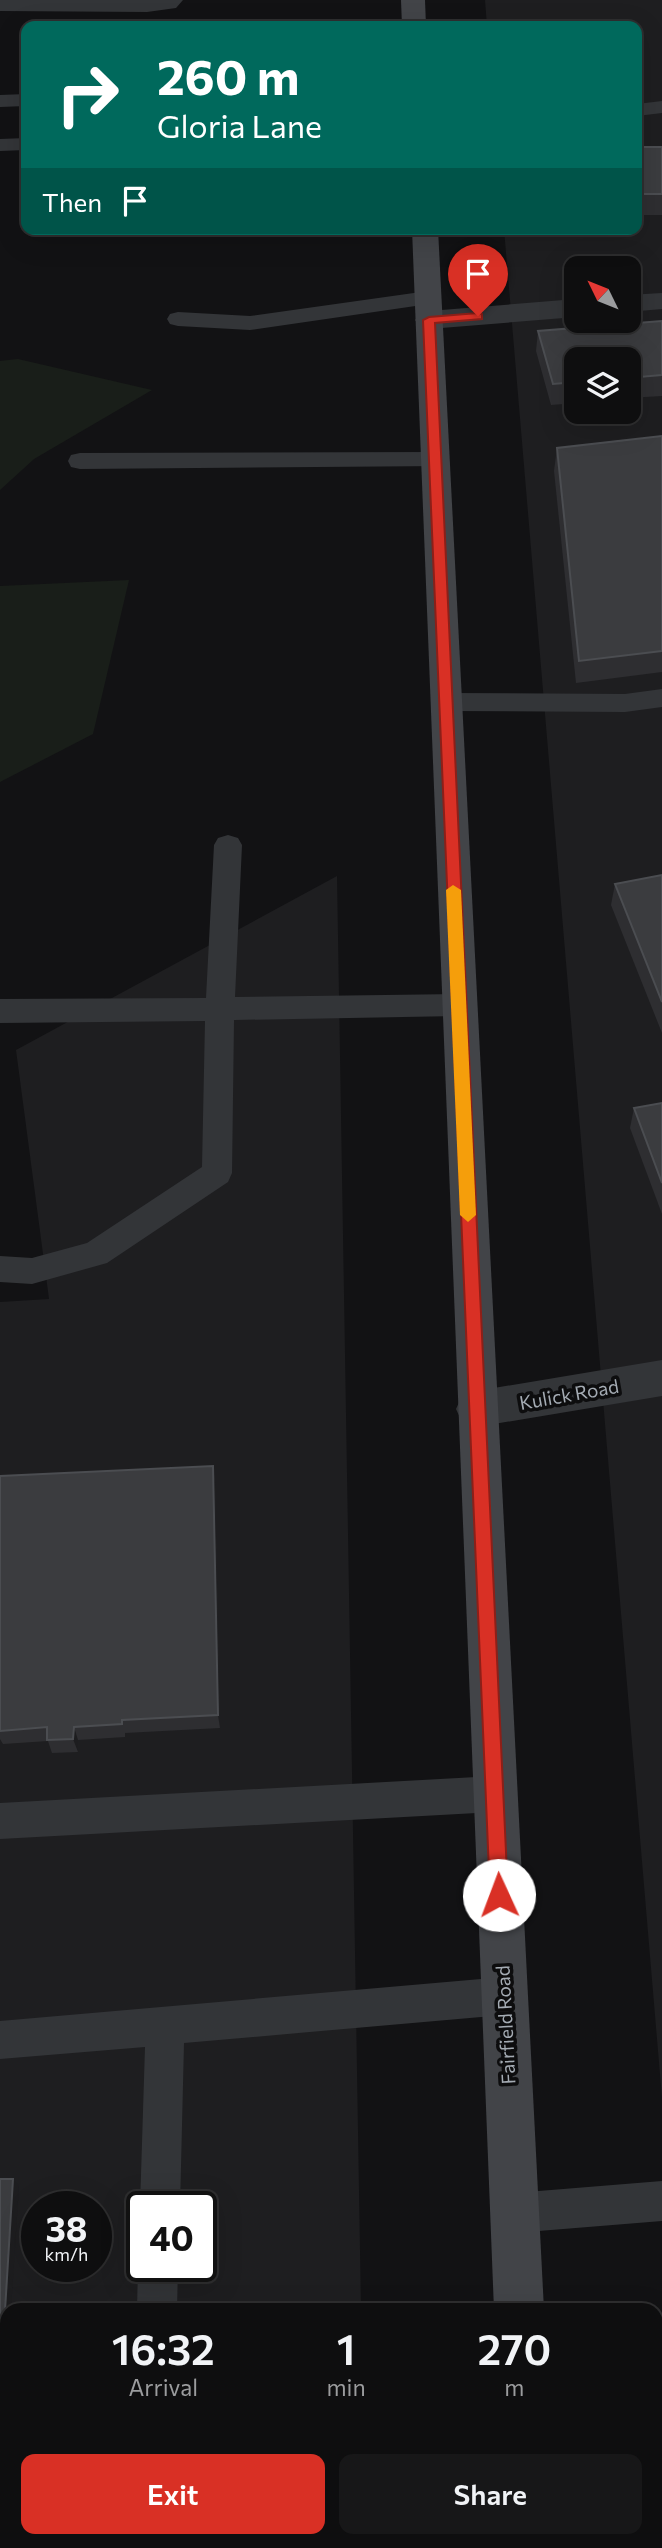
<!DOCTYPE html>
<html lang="en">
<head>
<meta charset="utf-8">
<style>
  :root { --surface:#0e0e0f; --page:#171718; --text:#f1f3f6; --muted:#9b9c9e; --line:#2e2e2f; --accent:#d93025 }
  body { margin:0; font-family:Commissioner,sans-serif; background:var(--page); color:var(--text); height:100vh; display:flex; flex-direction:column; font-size:26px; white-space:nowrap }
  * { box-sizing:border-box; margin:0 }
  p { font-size:23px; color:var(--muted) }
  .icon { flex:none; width:38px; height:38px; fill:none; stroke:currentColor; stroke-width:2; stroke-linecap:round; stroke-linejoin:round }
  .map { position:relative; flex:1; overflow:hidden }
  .panel { position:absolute; left:0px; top:2303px; width:663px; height:245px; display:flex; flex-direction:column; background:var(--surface); border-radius:21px 21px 0 0; box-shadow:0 7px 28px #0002,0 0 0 2px var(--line) }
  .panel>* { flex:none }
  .top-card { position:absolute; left:21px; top:21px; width:621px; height:214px; border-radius:14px; box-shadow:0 7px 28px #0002,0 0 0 2px var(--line); background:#00695c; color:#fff; overflow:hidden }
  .needle { width:46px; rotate:313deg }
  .buttons { position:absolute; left:564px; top:256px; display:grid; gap:14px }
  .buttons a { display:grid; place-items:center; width:77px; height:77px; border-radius:14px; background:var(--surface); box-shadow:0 7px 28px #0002,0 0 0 2px var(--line); font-size:35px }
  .speed { position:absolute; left:21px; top:2191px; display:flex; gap:14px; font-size:35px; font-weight:700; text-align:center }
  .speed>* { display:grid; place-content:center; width:91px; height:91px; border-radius:50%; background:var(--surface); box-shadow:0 7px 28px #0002,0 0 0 2px var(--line); line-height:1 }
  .speed small { font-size:18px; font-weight:400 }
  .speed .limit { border:4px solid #111; border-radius:10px; background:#fff; color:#111 }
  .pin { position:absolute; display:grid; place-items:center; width:60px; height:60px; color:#fff; margin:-72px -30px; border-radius:50% 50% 50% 0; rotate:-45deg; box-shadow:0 0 7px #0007 }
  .pin .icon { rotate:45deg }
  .me { position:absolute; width:77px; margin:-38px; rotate:358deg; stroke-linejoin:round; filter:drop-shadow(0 0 5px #0008) }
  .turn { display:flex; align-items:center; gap:24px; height:147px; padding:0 21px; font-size:32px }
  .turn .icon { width:91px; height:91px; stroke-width:2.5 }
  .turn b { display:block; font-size:49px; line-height:60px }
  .then { display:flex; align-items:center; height:66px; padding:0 21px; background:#0003; gap:14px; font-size:26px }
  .eta { display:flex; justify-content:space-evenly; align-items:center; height:119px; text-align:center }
  .eta b { font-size:42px; font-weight:600; line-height:49px }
  .primary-button { display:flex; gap:14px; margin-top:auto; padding:14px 21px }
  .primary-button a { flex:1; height:80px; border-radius:14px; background:var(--accent); color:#fff; font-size:28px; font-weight:600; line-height:80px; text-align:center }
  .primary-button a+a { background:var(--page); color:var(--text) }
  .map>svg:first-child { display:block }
  .built { fill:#1e1e20; fill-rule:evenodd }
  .green { fill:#191e19 }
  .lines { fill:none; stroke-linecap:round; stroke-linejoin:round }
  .lane { fill:#333538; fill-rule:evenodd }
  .street { fill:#333538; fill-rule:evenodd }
  .secondary { fill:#424448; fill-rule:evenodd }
  .wall { fill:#2e2e31 }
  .shaded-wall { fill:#1d1d1f }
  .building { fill:#3b3c3f; stroke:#4b4d51; stroke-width:2 }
  .route { fill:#d93025; stroke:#8d1f18; stroke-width:2 }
  .slow { fill:#f59e0b }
  .labels { text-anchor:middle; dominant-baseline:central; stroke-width:7; stroke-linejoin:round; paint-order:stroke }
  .street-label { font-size:19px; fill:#a4abb3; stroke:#0d0d0e }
</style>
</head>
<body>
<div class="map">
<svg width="662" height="2548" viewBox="0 0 662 2548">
  <rect width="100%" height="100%" fill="#121214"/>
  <!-- built -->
  <g class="built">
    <path d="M485 0H662V2098L504 229H637V26H487ZM576 268H628V320H576ZM576 359H628V411H576Z"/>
    <path d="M337 876 361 2310H7V2541H365V2548H0V1302L49 1299 16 1050ZM37 2207H96V2266H37ZM142 2207H201V2266H142Z"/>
  </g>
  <!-- green -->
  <g class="green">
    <path d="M18 359 152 390 34 459 0 490V361Z"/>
    <path d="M129 580 93 734 0 782V586Z"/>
  </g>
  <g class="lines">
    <!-- lane -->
    <g class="lane">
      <path d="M0 0H183L176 8 147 12 0 11Z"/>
      <path d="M26 94V106L0 107V95Z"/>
      <path d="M662 101V113L637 116V104Z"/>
      <path d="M26 138V150L0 151V139Z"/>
      <path d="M428 291 436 293 439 298 436 303 250 330 178 326 170 324 167 319 170 314 178 312 250 316Z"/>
      <path d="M435 452 444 454 447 460 444 466 80 469 71 467 68 461 71 455 80 453Z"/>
      <path d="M662 689V707L625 712 446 711 437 709 433 702 437 695 446 693 625 694Z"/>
      <path d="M228 835 238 838 242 845 235 997 459 994 469 997 474 1005 469 1013 459 1016 234 1020 232 1173 228 1182 107 1263 32 1284 0 1282V1256L32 1258 87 1243 202 1167 205 1021 0 1023V999L206 998 214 845 218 838Z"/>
      <path d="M495 1776 508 1781 513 1794 508 1807 495 1812 0 1839V1803Z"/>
      <path d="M504 1977 517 1983 523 1996 517 2009 504 2015 184 2043 180 2207H142V2211L140 2207 145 2047 0 2059V2021Z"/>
      <path d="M662 2181V2221L514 2233 500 2227 494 2213 500 2199 514 2193Z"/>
      <path d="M142 2256V2266H178L177 2310H137L138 2266Z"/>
      <rect x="129" y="2541" width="44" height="7"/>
    </g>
    <!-- street -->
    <g class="street">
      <path d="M662 293V309L628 312V295Z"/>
      <path d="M576 299V317L429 329 419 326 415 320 419 314 429 311Z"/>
      <path d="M662 1360V1396L476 1427 462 1422 456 1409 462 1396 476 1391Z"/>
    </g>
    <!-- secondary -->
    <g class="secondary">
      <path d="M401 0H425L426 26H402Z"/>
      <path d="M412 229H438L544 2310H494Z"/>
      <rect x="503" y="2541" width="52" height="7"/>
    </g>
  </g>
  <!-- wall -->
  <g class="wall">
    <path d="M637 147H662V215H639L637 204Z"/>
    <path d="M662 321V396L628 398V359H576V403L551 405 536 351 538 331Z"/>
    <path d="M662 436V672L576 683 554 471 557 448Z"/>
    <path d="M662 875V1033L611 905 615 884Z"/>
    <path d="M662 1103V1214L630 1128 634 1108Z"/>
    <path d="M213 1466 215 1482 220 1728 125 1733V1737L78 1740V1752L52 1753 48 1741 3 1744 0 1739V1476Z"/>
  </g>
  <!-- shaded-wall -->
  <g class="shaded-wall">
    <path d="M213 1466 215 1482 220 1728 218 1715Z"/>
    <path d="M74 1727 78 1740V1752L73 1739Z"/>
    <path d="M13 2179 19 2185 11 2310H7V2383L0 2504V2393Z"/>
  </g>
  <!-- building -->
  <g class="building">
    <path d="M637 147H662V194H642L637 167Z"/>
    <path d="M662 321V375L628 378V359H576V382L553 384 538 331Z"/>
    <path d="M662 436V651L579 661 557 448Z"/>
    <path d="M662 875V1002L615 884Z"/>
    <path d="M662 1103V1183L634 1108Z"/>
    <path d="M213 1466 218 1715 122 1720V1724L74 1727 73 1739 47 1740V1727L0 1731V1476Z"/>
    <path d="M0 2179H13L0 2393Z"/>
  </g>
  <!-- route -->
  <path class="route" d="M478 313 482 314V319L435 323 508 1895 506 1902 499 1904 492 1902 490 1895 423 320 429 317Z"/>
  <!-- slow -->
  <path class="slow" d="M453 885 461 890 476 1215 468 1222 460 1215 446 890Z"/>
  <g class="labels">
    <!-- street labels -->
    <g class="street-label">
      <text transform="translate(569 1394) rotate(-10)">Kulick Road</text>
      <text transform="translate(505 2025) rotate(-93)">Fairfield Road</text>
    </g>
  </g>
</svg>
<div class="buttons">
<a><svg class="needle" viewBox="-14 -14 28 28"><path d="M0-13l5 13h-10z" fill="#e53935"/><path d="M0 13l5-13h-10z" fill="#9b9c9e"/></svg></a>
<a><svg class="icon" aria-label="layers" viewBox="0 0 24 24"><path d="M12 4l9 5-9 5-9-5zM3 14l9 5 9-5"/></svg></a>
</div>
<div class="speed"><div>38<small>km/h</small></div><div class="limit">40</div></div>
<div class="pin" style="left:478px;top:316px;background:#d93025"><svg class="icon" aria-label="arrive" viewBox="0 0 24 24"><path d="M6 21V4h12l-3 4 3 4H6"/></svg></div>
<svg class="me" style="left:499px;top:1895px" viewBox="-20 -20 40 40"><circle r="19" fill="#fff"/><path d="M0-13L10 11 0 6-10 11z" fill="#d93025"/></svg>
<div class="top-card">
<div class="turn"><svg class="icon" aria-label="right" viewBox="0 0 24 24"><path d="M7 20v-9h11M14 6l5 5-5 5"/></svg><div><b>260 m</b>Gloria Lane</div></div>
<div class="then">Then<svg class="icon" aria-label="arrive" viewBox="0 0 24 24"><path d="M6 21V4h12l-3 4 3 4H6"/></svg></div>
</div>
<section class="panel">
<div class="eta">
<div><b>16:32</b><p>Arrival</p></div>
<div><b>1</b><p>min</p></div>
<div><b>270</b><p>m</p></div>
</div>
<div class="primary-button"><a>Exit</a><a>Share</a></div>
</section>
</div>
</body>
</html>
